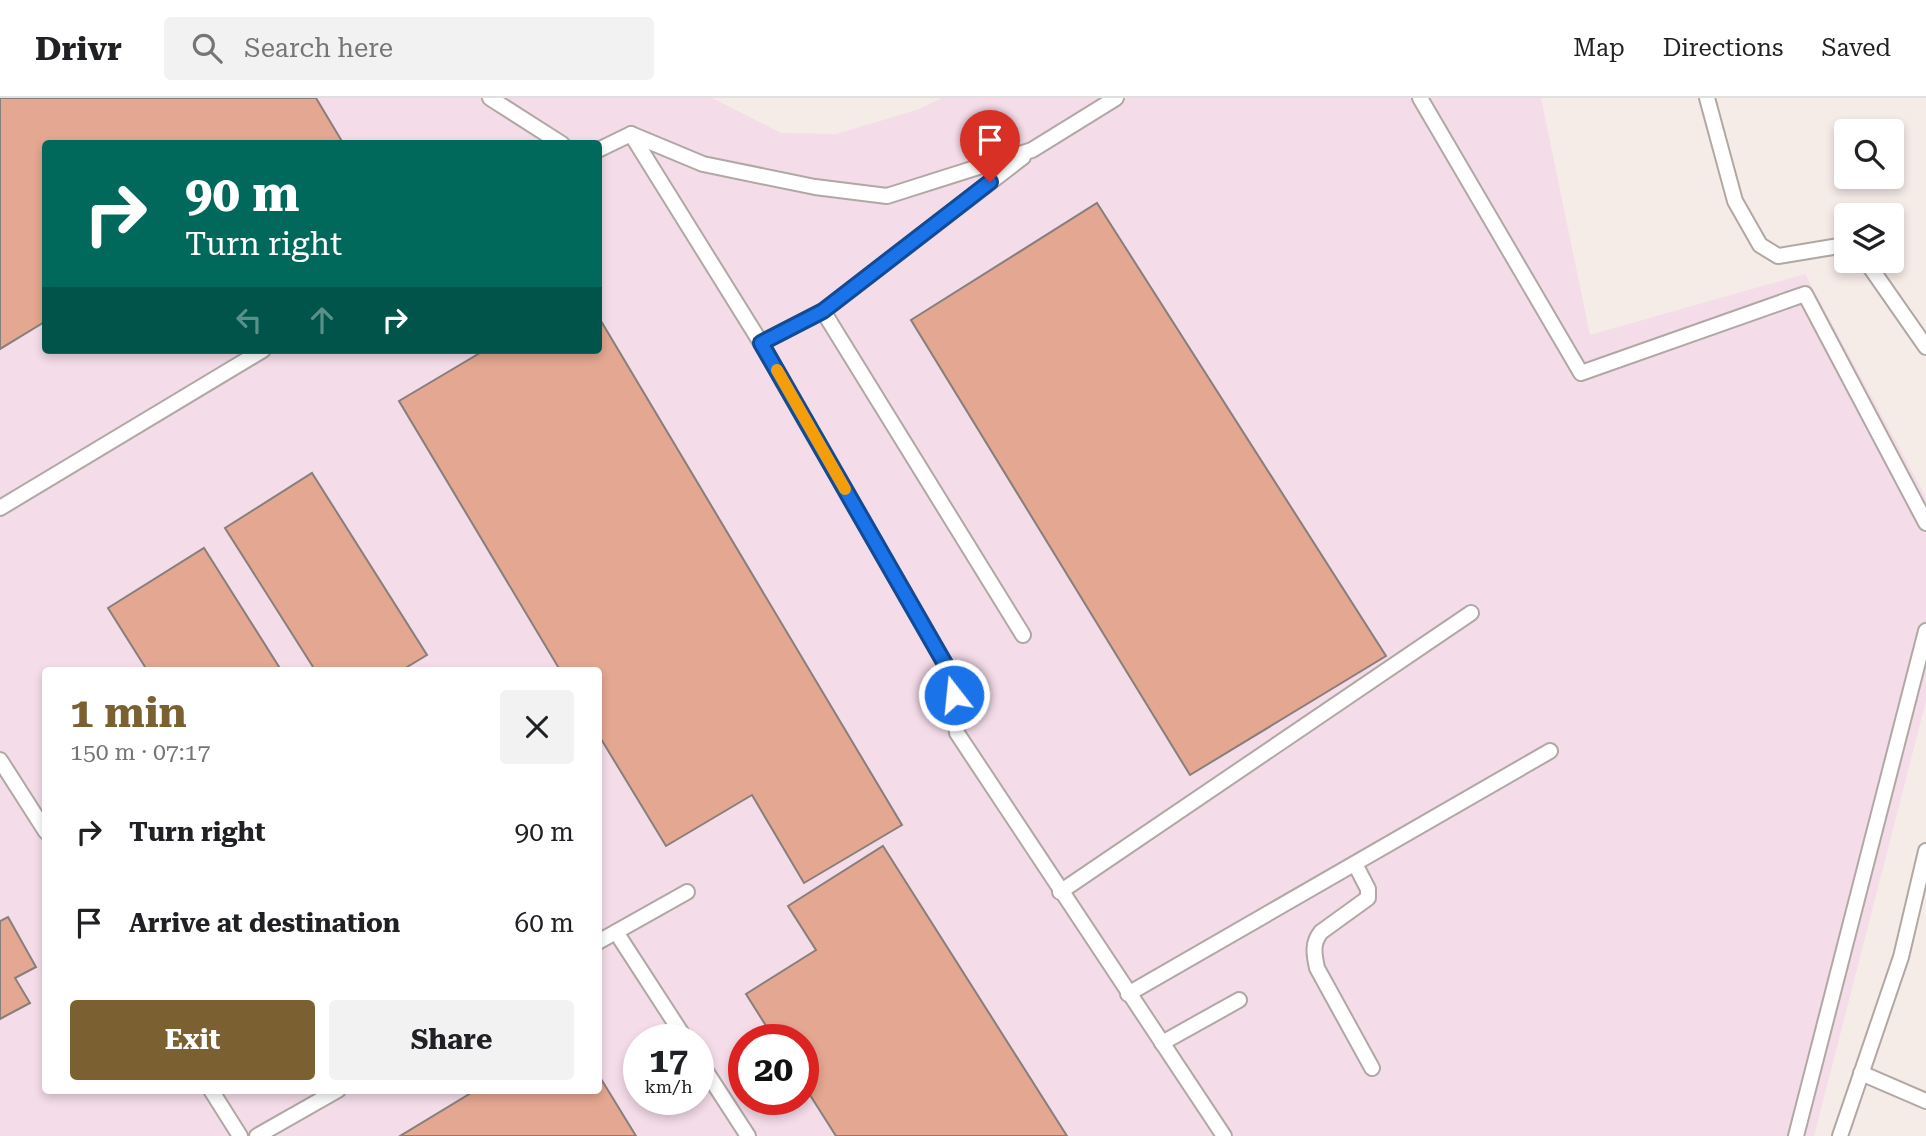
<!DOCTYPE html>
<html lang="en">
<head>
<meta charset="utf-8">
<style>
  :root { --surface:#fff; --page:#f2f2f2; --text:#202124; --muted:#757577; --line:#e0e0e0; --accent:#7b6132 }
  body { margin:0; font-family:"Roboto Serif",serif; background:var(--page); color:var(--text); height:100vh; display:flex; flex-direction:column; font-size:26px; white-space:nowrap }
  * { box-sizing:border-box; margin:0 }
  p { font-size:23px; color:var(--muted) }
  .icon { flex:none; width:38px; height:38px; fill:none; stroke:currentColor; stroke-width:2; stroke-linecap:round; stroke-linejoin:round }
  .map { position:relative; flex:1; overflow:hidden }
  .sheet { position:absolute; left:42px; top:569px; width:560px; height:427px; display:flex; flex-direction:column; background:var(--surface); border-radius:7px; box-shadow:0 4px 10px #0003 }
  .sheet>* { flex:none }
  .hud { position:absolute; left:42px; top:42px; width:560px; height:214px; border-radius:7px; box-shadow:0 4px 10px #0003; background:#00695c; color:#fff; overflow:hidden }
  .fabs { position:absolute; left:1834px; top:21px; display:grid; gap:14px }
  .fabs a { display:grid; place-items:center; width:70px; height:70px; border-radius:7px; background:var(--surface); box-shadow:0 4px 10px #0003; font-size:35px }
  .speed { position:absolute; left:623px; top:926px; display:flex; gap:14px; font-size:35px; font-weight:700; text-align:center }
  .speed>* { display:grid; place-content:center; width:91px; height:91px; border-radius:50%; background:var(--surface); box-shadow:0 4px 10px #0003; line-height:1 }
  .speed small { font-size:18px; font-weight:400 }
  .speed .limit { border:10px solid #d22; background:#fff; color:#111 }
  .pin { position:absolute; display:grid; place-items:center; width:60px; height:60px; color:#fff; margin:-72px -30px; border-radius:50% 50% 50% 0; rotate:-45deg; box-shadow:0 0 7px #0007 }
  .pin .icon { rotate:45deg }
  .me { position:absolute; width:77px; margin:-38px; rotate:344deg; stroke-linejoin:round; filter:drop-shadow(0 0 5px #0008) }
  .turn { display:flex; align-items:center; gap:24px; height:147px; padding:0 28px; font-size:32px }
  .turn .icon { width:91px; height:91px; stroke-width:2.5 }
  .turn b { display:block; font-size:49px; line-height:60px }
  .lanes { display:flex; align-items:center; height:66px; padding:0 28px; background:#0003; justify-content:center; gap:35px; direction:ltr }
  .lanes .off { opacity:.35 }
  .round { display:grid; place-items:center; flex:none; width:74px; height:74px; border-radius:7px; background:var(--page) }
  .head { display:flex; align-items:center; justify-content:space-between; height:119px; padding:0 28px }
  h1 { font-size:42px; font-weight:700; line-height:52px; color:var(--accent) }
  .primary-button { display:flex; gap:14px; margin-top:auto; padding:14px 28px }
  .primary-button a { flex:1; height:80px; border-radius:7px; background:var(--accent); color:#fff; font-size:28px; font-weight:700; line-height:80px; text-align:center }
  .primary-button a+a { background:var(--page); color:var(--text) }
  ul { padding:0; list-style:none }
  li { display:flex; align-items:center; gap:21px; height:91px; padding:0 28px }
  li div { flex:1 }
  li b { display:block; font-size:26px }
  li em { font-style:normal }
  header { display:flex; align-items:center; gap:42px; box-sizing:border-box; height:98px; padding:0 35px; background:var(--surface); border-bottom:2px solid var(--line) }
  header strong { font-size:33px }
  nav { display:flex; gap:38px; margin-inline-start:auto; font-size:24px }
  .search { width:490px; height:63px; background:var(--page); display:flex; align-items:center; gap:18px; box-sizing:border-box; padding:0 24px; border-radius:7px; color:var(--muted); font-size:26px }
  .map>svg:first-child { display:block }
  .industrial { fill:#f4dce8; fill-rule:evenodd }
  .building { fill:#e4a791; stroke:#887e7b; stroke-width:2 }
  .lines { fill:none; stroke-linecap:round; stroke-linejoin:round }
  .service-casing { stroke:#b1a8a4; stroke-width:18 }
  .service { stroke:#fff; stroke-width:14 }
  .route-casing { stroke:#114b97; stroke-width:18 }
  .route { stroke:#1a73e8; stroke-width:12 }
  .slow { stroke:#f59e0b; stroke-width:12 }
</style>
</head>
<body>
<header>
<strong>Drivr</strong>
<div class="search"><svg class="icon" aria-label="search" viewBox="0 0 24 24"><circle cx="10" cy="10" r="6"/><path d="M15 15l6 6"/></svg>Search here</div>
<nav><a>Map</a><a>Directions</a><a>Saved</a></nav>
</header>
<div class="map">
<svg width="1926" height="1038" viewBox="0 0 1926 1038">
  <rect width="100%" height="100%" fill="#f5ebe7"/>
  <!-- industrial -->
  <path class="industrial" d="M0 0H712L781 35 836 36 917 12 942 0H1541L1590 237 1805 176 1926 399V603L1814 1038H0ZM46 46H598V252H46ZM46 572H598V992H46ZM639 942H698V1001H639ZM744 942H803V1001H744Z"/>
  <!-- building -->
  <g class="building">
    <path d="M0 0H316L343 45 46 46V223L0 251Z"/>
    <path d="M1097 105 1386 558 1190 677 911 222Z"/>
    <path d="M598 218 902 727 804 785 752 697 666 748 598 636V572H560L399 303 485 252H598Z"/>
    <path d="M312 375 427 557 402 572H315L225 430Z"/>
    <path d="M204 450 281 572H147L108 510Z"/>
    <path d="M883 748 1067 1038H836L803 986V942H775L746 896 816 852 788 808Z"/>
    <path d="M8 819 36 869 15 880 30 905 0 921V823Z"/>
    <path d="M598 976 636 1038H400L476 992H598Z"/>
  </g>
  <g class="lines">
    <defs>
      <g id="service">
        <path d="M490 0 562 46"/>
        <path d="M1420 0 1581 275 1805 196 1926 425"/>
        <path d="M1707 0 1735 103 1760 147 1778 158 1839 148 1846 150"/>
        <path d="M631 36 703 66 815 89 887 98 1032 52 1116 0"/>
        <path d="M598 52 631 36 761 245 952 578 957 635 1224 1038"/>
        <path d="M1866 163 1926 249"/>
        <path d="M823 213 1023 537"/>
        <path d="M761 245 823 213 1023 59"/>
        <path d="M0 410 263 252"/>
        <path d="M0 662 46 734"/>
        <path d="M1355 766 1368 791V800L1321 834C1312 845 1314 856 1317 870L1372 970"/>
        <path d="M1060 794 1471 515"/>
        <path d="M616 834 686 942"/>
        <path d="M598 844 687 794"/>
        <path d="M1128 896 1550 653"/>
        <path d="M1162 945 1239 902"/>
        <path d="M698 961 748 1038"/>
        <path d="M1861 975 1926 1003"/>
        <path d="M211 992 240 1038"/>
        <path d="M257 1038 338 992"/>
        <path d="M1796 1038 1926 533"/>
        <path d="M1840 1038 1901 859 1926 753"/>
      </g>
    </defs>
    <!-- service casing -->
    <use href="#service" class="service-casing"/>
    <!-- service -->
    <use href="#service" class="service"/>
  </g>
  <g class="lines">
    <defs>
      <path id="route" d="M954 597 952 578 761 245 823 213 990 84"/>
    </defs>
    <!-- route casing -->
    <use href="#route" class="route-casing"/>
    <!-- route -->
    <use href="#route" class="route"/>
    <!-- slow -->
    <path class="slow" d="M777 272 845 391"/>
  </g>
</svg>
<div class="fabs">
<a><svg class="icon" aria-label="search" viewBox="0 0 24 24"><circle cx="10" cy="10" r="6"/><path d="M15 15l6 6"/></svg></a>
<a><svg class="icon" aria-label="layers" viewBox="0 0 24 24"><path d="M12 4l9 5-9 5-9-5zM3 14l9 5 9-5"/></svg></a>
</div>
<div class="speed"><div>17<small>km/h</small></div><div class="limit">20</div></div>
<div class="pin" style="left:990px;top:84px;background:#d93025"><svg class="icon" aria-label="arrive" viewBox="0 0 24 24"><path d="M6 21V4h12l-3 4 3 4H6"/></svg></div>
<svg class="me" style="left:954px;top:597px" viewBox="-20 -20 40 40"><circle r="17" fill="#1a73e8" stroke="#fff" stroke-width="3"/><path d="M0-11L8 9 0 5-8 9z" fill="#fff"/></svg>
<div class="hud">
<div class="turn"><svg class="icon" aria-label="right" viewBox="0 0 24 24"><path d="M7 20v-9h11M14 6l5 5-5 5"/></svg><div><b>90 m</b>Turn right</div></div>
<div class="lanes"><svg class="icon off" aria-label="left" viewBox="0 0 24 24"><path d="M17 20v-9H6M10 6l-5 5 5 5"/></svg><svg class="icon off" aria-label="ahead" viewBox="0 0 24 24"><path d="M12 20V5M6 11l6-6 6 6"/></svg><svg class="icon" aria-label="right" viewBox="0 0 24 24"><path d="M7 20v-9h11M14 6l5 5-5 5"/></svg></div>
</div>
<section class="sheet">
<div class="head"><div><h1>1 min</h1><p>150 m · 07:17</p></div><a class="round"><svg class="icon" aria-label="close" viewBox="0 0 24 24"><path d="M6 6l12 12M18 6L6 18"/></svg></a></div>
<ul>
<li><svg class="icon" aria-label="right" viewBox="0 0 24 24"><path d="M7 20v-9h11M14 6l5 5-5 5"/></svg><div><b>Turn right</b></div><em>90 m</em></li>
<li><svg class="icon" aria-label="arrive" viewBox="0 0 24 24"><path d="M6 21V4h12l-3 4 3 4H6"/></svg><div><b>Arrive at destination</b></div><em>60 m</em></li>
</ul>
<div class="primary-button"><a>Exit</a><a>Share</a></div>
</section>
</div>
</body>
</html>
